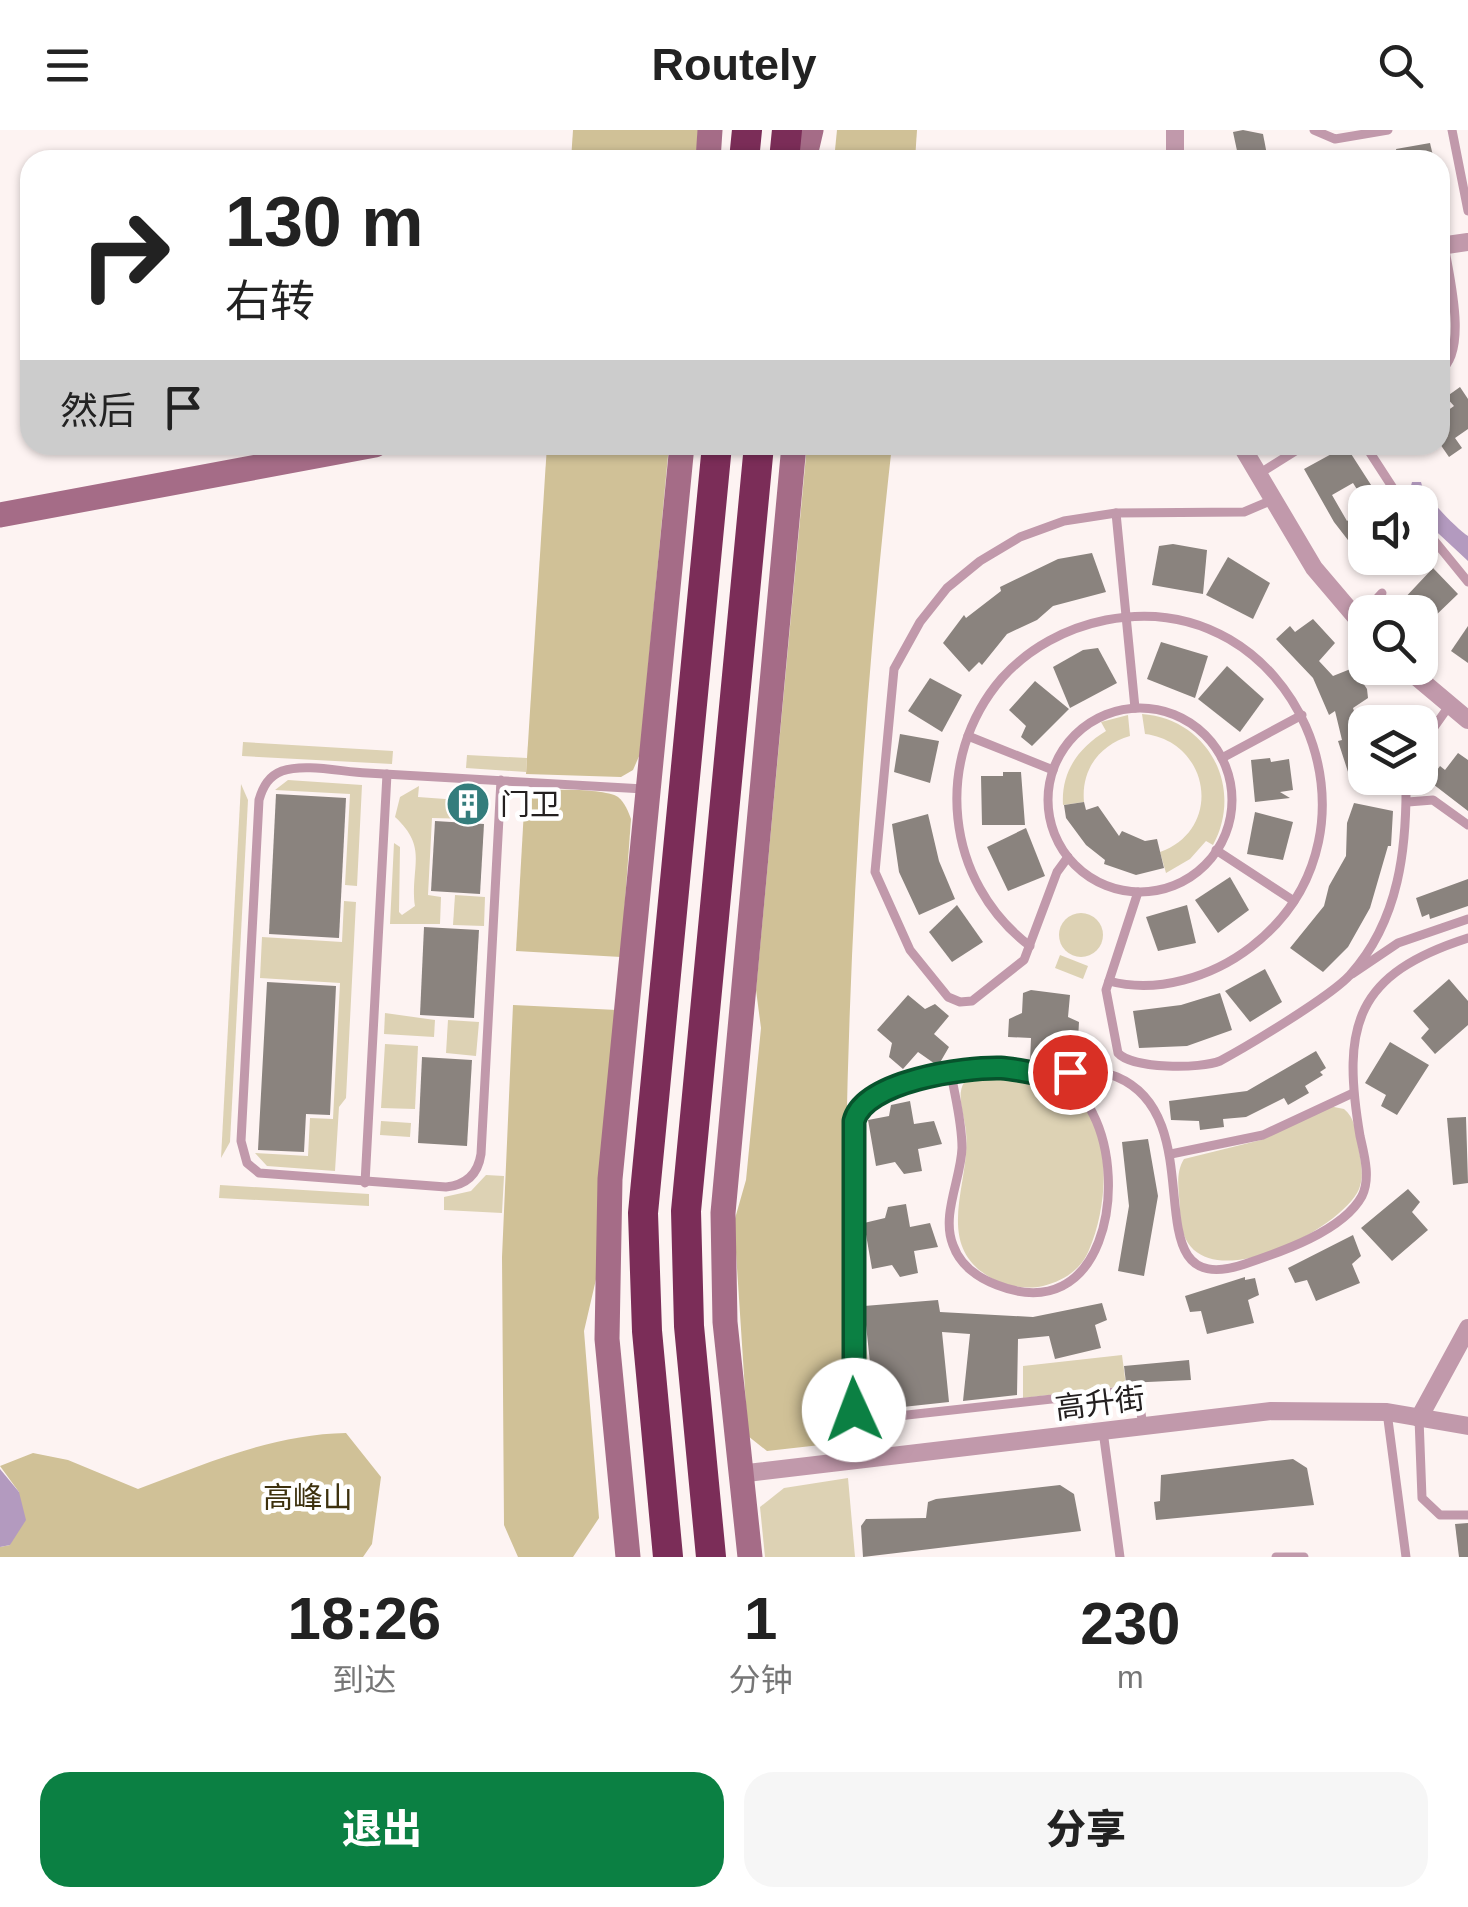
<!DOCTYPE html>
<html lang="zh">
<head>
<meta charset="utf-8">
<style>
  :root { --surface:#fff; --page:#f6f6f6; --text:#222; --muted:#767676; --accent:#0b8043 }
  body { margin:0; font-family:Helvetica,"Noto Sans SC",sans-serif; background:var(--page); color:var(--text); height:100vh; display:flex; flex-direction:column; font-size:38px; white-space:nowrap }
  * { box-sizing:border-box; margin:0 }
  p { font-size:32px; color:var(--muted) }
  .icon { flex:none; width:55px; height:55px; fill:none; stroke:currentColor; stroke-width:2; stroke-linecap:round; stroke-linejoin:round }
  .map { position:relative; height:1427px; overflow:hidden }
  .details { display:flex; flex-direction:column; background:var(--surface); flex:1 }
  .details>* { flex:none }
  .top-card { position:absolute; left:20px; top:20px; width:1430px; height:305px; border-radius:30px; box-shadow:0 2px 8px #0004; background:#fff; color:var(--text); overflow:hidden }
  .controls { position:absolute; left:1348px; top:355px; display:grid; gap:20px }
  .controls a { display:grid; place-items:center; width:90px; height:90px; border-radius:20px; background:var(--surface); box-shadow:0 2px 8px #0004; font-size:50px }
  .pin { position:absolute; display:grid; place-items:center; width:85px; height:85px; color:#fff; margin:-42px; border:5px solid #fff; border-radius:50%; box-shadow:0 2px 10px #0007 }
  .me { position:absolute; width:110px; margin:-55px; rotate:358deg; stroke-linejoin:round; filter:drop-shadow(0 0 8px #0008) }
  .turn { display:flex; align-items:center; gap:35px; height:210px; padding:0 40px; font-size:45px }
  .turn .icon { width:130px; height:130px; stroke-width:2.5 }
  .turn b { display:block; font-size:70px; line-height:85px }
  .then { display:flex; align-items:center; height:95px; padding:0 40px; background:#0003; gap:20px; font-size:38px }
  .eta { display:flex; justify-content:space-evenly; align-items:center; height:170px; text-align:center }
  .eta b { font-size:60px; font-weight:800; line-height:70px }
  .button { display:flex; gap:20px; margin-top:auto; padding:20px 40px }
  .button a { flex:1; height:115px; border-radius:30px; background:var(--accent); color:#fff; font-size:40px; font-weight:800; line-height:115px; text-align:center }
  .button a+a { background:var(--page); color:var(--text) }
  header { display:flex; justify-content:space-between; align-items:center; height:130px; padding:0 40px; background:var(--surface); font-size:45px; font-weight:800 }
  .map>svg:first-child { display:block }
  .green { fill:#ddd2b4 }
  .forest { fill:#d0c197 }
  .water { fill:#b39abf }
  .building { fill:#8a837e }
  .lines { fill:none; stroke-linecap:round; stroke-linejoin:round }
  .lane { stroke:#c199ab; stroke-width:9 }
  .street { stroke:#c199ab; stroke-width:18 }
  .secondary { stroke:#a56c87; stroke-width:25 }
  .highway { stroke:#7b2d58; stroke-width:30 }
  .route-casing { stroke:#07532c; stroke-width:25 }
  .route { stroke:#0b8043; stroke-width:18 }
  .labels { text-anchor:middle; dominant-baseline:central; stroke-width:9; stroke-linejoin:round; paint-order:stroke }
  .poi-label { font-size:30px; fill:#242020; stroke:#fff; text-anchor:start }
  .street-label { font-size:30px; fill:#242020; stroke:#fff }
  .park-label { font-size:30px; fill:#3d310e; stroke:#fff }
</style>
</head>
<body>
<header><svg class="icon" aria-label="menu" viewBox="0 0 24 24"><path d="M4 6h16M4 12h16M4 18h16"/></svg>Routely<svg class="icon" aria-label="search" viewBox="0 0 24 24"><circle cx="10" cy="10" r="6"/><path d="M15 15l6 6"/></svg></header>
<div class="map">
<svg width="1468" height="1427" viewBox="0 0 1468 1427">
  <rect width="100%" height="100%" fill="#fdf3f2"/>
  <!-- green -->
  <g class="green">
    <path d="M1142 584C1209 589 1244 658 1213 715L1206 711 1190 729 1166 743 1160 722C1224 699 1210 612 1145 604Z"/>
    <path d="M1128 585 1130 606C1099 615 1081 640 1084 672L1063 675C1061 642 1078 618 1106 601L1101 592Z"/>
    <path d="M243 612 393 621 392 634 242 626Z"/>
    <path d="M467 625 527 628 526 642 466 638Z"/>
    <path d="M288 650 362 655 357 756 345 755 350 664 275 660Z"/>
    <path d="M241 654 248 670 230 1012 221 1028Z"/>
    <path d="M419 656 418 667 459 670 458 681 472 682V689L432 688 428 765 441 767 440 794H390L394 713 400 717 399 782 402 785 415 776C410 737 429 718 395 687L400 667Z"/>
    <path d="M455 765 485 767 484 796 453 795Z"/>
    <path d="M344 771 356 772 346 968 339 977 335 1041 267 1036 255 1023 308 1026 310 988 333 989 340 853 260 848 262 807 342 812Z"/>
    <circle cx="1081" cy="805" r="22"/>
    <path d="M1060 825 1088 836 1083 849 1055 838Z"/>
    <path d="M385 883 435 890 434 907 384 904Z"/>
    <path d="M448 890 479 892 476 926 446 923Z"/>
    <path d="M385 914 418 916 415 979 381 978Z"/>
    <path d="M977 943C1004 944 1036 941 1060 954 1115 983 1110 1072 1089 1120 1081 1140 1063 1151 1043 1156 1026 1160 1006 1156 991 1148 932 1114 971 1054 966 1002 964 980 950 953 977 943Z"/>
    <path d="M1329 976 1344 979C1355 988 1355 1000 1358 1014 1360 1029 1365 1044 1359 1059 1341 1102 1181 1183 1180 1082 1180 1064 1174 1045 1184 1029L1261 1010Z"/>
    <path d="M381 991 411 993 410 1007 380 1005Z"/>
    <path d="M486 1045 504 1046 502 1083 444 1080V1067L471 1061Z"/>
    <path d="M220 1055 369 1064V1076L219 1068Z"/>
    <path d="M866 1214 873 1280 861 1281 858 1215Z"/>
    <path d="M1122 1225 1126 1256 1023 1268V1236Z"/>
    <path d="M848 1348 855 1427H765L760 1377 784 1358Z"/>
  </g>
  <!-- forest -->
  <g class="forest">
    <path d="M573 0H698L696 30H571Z"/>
    <path d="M837 0H917L915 30H834Z"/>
    <path d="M547 315H669L640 624 633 640 621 647 526 644Z"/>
    <path d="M807 315H892C855 645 839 980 847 1312L767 1321 748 1306 734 1092 746 1050 761 898 756 860Z"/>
    <path d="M525 662C542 659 604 658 618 667 625 673 628 681 631 689L621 827 516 821Z"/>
    <path d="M513 875 617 880 597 1145 584 1201 599 1388 573 1427H518L504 1395 502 1127Z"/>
    <path d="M346 1303 381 1347 372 1414 363 1427H0V1417L10 1415 19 1362 0 1336 33 1323 68 1330 138 1359C205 1334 274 1304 346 1303Z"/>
  </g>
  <!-- water -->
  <g class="water">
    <path d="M1412 352H1421C1423 365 1457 399 1468 406V431L1425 391 1420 372H1413L1409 363Z"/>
    <path d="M0 1339 19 1362 26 1390 10 1415 0 1417Z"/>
  </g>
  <!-- building -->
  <g class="building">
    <path d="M1243 0 1263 4 1268 30H1239L1233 2Z"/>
    <path d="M1430 13 1434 30H1398L1396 19Z"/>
    <path d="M1460 257 1468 269V299L1455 308 1462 318 1449 327 1440 314V286L1454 276 1446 267Z"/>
    <path d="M1346 316 1382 372H1365L1353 353 1332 365 1347 391 1365 378V432L1334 392 1304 339Z"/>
    <path d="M1173 414 1207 420 1203 464 1152 455 1159 416Z"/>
    <path d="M1092 423 1106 462 1053 476 1037 490 1007 504 982 535 979 532 969 542 943 513 964 485 966 488 1001 461 1000 457 1058 429Z"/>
    <path d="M1228 427 1270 453 1253 489 1206 465Z"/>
    <path d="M1433 438 1458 464 1432 489 1437 494 1428 503 1423 498 1420 501V482H1410L1400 473Z"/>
    <path d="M1313 489 1335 513 1319 531 1333 546 1353 538 1367 559 1368 568 1353 578 1360 599 1365 598V645L1350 648 1338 611 1342 610 1335 581 1329 585 1313 548 1276 509 1290 496 1295 502Z"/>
    <path d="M1468 496V533L1451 521Z"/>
    <path d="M1161 512 1208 526 1195 568 1147 549Z"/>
    <path d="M1098 518 1117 553 1070 578 1053 537 1083 520Z"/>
    <path d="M1227 536 1264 569 1240 602 1198 569Z"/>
    <path d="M930 548 962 565 942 602 908 581Z"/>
    <path d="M1035 551 1069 579 1032 616 1021 607 1026 596 1009 580Z"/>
    <path d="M900 604 939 611 930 653 894 642Z"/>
    <path d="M1458 623 1468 630V681L1429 651 1440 636 1445 640Z"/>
    <path d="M1270 628 1271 632 1289 629 1293 660 1280 662 1290 668 1255 672 1251 630Z"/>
    <path d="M1003 642H1021L1025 695H982L981 646H1003Z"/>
    <path d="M276 664 346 668 339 808 269 804Z"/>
    <path d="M1084 672 1086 680 1098 676 1119 706 1122 701 1145 711 1157 709 1164 738 1136 745 1104 734 1105 730 1086 715 1066 688 1064 675Z"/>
    <path d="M1354 673 1393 681 1391 716H1388L1370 778 1348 817 1323 842 1290 818 1324 776 1329 756 1346 726 1347 693Z"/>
    <path d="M1255 682 1293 692 1283 730 1247 724Z"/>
    <path d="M928 684 939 731 955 769 919 785 899 742 892 694Z"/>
    <path d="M435 691 484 694 480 764 431 761Z"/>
    <path d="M1026 698 1045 746 1008 761 987 717Z"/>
    <path d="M1230 747 1249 780 1218 803 1195 770Z"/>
    <path d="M1468 749V776L1430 789 1429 784 1422 787 1416 768Z"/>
    <path d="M957 775 983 812 952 832 929 802Z"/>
    <path d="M1187 775 1196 813 1158 821 1146 787Z"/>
    <path d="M424 797 479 800 474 888 420 885Z"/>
    <path d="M1265 839 1282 872 1250 892 1225 861Z"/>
    <path d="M1449 849 1468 871V895L1435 924 1421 908 1429 899 1413 881Z"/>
    <path d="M267 852 336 856 330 985 306 984 304 1022 258 1020Z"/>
    <path d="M1031 860 1070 865 1068 887 1079 892 1078 910 1055 909 1054 930 1046 933 1030 932 1031 908 1008 907 1009 889 1022 883 1023 863Z"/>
    <path d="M1220 863 1232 900 1187 916 1139 918 1133 881 1181 875Z"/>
    <path d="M908 865 925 879 935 874 949 886 934 904 949 917 938 936 918 922 903 939 889 927 892 913 877 900Z"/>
    <path d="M1390 912 1429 935 1397 985 1381 976 1386 965 1365 953Z"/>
    <path d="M1316 921 1326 938 1320 942 1323 945 1305 956 1309 963 1288 975 1284 968 1246 987 1223 989 1224 997 1200 1000 1199 991 1171 990 1169 971 1247 961Z"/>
    <path d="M422 927 472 930 467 1016 418 1013Z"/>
    <path d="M910 971 914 994 934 991 942 1014 918 1019 922 1041 904 1044 895 1032 876 1036 868 990 889 986 891 975Z"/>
    <path d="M1466 987 1468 1053 1453 1055 1447 988Z"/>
    <path d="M1148 1009 1158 1066 1144 1146 1118 1141 1129 1076 1122 1012Z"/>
    <path d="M1408 1059 1420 1072 1412 1082 1428 1100 1392 1131 1361 1098Z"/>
    <path d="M906 1074 910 1097 930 1093 938 1117 914 1121 918 1143 900 1147 892 1135 872 1139 864 1093 885 1088 888 1077Z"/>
    <path d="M1353 1105 1361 1126 1352 1134 1360 1153 1316 1171 1307 1150 1295 1153 1288 1138Z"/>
    <path d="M1245 1147V1150L1255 1148 1259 1165 1248 1170 1254 1193 1207 1204 1201 1181 1190 1182 1185 1166Z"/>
    <path d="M938 1170 940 1182 1033 1187 1102 1173 1107 1190 1095 1195 1101 1218 1055 1229 1049 1206 1018 1209 1017 1265 963 1271 970 1204 942 1202 949 1272 875 1280 864 1176Z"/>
    <path d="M1189 1230 1191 1250 1126 1253 1124 1236Z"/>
    <path d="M1293 1329 1307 1338 1314 1375 1156 1390 1154 1372 1160 1371 1161 1345Z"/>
    <path d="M1060 1355 1074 1364 1081 1401 863 1427 861 1396 866 1389 926 1388 928 1372 936 1369Z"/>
    <path d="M1468 1393V1427H1459L1455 1394Z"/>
  </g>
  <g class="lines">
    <!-- lane -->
    <g class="lane">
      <path d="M1314 0 1335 9 1388 0"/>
      <path d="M1452 0 1468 81"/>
      <path d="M1440 241C1468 221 1450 150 1444 115"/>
      <path d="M1365 315 1402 372"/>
      <path d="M1257 345 1305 315"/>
      <path d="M1116 383 1135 578"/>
      <path d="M1420 393 1468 452"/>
      <path d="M1357 490 1382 463"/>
      <circle cx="1140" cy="670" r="92"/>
      <path d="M968 606 1053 640"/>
      <path d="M1420 617 1449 576"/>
      <path d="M1222 628 1302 585"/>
      <path d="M501 650 481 1024C478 1044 466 1055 446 1057L259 1043 247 1033 241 1011 259 670C263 656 269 646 282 641 305 633 342 642 367 643 459 648 551 653 644 659"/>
      <path d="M1408 672 1433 670 1468 695"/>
      <path d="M1216 720 1294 771"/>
      <path d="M1068 727 1057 742 1024 830 972 871 960 872 948 867 910 820 875 742 894 539 920 492 947 458 980 431 1020 407 1064 391 1116 383 1244 382 1270 371"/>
      <path d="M1138 762 1106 860 1118 923C1132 939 1201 939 1220 931 1248 916 1331 866 1350 845 1400 790 1407 716 1406 648"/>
      <path d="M1030 816C945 752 932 629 1002 548 1029 518 1066 498 1106 490 1294 453 1402 701 1251 817 1212 847 1157 864 1109 851"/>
      <path d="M1352 844 1398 813 1468 789"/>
      <path d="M951 943C955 967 962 992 962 1018 961 1049 941 1085 953 1115 960 1135 978 1148 997 1155 1104 1197 1129 1055 1093 984 1085 967 1074 954 1057 947 1015 931 865 939 854 991V1280L871 1289 1124 1261 1139 1270 1143 1296"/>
      <path d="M1058 947C1078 939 1097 939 1117 947 1218 990 1127 1174 1245 1134 1281 1122 1343 1101 1362 1066 1371 1048 1364 1024 1360 1006 1341 894 1356 844 1468 808"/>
      <path d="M1171 1024 1263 1005 1353 963"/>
      <path d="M365 1053 387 644"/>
      <path d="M1387 1282 1406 1427"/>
      <path d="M1419 1288 1422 1368 1440 1385H1468"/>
      <path d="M1103 1301 1120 1427"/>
      <path d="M1276 1427H1304"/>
    </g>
    <!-- street -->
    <g class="street">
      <path d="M1175 30V0"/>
      <path d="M1440 116 1468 112"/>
      <path d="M1241 315 1314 438 1365 498"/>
      <path d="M1406 538 1468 590"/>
      <path d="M1419 1288 1468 1198"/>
      <path d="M739 1344 1271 1281 1387 1282 1468 1296"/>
    </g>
    <!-- secondary -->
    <g class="secondary">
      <path d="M708 30 710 0"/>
      <path d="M804 30 811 0"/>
      <path d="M0 385 375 315"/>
      <path d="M628 1427 607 1209 610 1049 682 315"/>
      <path d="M750 1427 725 1192 723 1083 794 315"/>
    </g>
    <!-- highway -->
    <g class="highway">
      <path d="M744 30 747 0"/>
      <path d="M784 30 787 0"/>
      <path d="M668 1427 647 1201 643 1083 717 315"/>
      <path d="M711 1427 689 1196 686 1081 759 315"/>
    </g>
  </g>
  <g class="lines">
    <defs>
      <path id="route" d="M854 1280V991C864 951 965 937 1001 938 1023 939 1049 950 1070 942"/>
    </defs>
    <!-- route casing -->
    <use href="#route" class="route-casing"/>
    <!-- route -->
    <use href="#route" class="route"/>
  </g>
  <!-- icons -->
  <defs>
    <symbol id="building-disc" viewBox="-11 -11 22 22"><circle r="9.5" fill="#347d7c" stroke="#fff"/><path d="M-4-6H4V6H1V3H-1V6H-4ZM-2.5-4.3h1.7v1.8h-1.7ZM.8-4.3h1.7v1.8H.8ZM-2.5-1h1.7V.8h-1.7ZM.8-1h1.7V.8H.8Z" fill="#fff"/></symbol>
  </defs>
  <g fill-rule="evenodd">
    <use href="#building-disc" x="443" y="649" width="50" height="50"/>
  </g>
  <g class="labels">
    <!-- poi labels -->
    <g class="poi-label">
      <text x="500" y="674">门卫</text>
    </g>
    <!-- street labels -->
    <g class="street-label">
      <text transform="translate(1100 1273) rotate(-7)">高升街</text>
    </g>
    <!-- park labels -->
    <g class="park-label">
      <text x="308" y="1367">高峰山</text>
    </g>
  </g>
</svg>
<div class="controls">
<a><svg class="icon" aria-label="sound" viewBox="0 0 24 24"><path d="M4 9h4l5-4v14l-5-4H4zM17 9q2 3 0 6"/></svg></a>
<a><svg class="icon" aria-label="search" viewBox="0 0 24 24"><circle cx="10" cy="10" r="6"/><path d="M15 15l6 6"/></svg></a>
<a><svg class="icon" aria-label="layers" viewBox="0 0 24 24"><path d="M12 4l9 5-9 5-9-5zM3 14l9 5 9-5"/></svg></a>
</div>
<div class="pin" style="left:1070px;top:942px;background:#d93025"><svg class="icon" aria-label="arrive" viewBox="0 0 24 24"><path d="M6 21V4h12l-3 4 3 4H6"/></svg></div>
<svg class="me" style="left:854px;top:1280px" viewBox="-20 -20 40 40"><circle r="19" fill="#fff"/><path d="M0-13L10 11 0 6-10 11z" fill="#0b8043"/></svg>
<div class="top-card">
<div class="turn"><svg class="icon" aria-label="right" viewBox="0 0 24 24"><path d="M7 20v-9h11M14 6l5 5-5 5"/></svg><div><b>130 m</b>右转</div></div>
<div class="then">然后<svg class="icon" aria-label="arrive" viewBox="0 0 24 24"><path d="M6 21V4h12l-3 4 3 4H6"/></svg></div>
</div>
</div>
<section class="details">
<div class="eta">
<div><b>18:26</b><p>到达</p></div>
<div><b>1</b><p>分钟</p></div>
<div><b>230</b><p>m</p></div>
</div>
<div class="button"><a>退出</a><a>分享</a></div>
</section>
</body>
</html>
